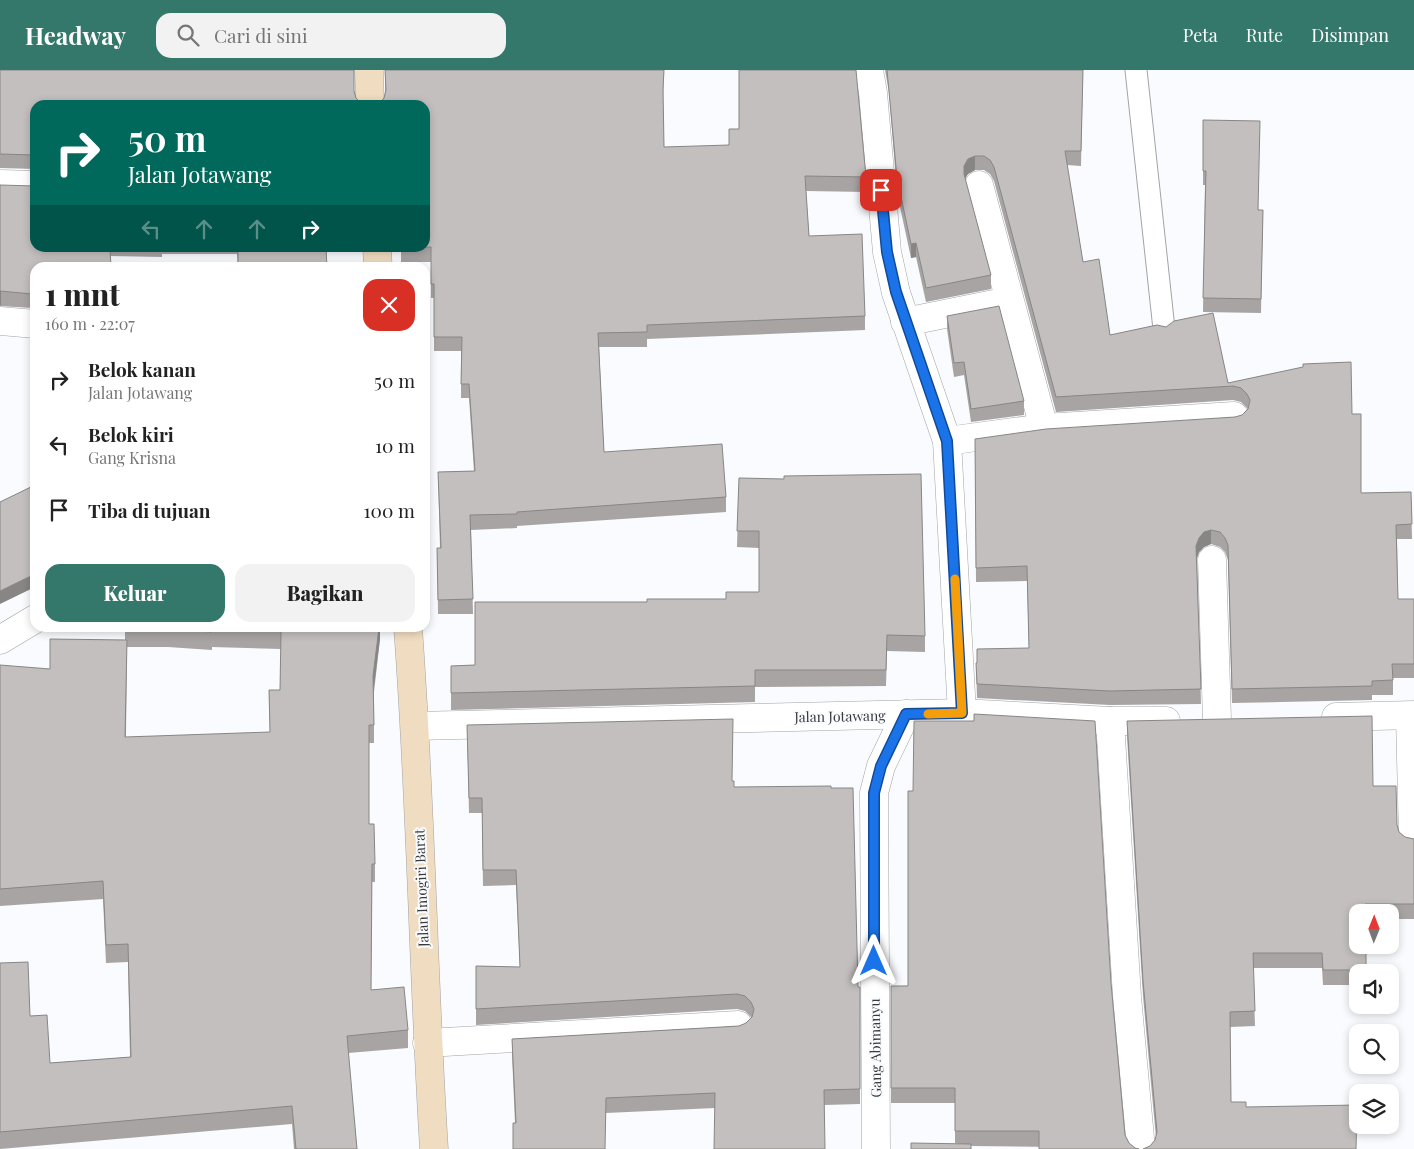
<!DOCTYPE html>
<html lang="id">
<head>
<meta charset="utf-8">
<style>
  :root { --surface:#fff; --page:#f2f2f2; --text:#222; --muted:#767676; --accent:#34776b }
  body { margin:0; font-family:"Playfair Display",serif; background:var(--page); color:var(--text); height:100vh; display:flex; flex-direction:column; font-size:19px; white-space:nowrap }
  * { box-sizing:border-box; margin:0 }
  p { font-size:16px; color:var(--muted) }
  .icon { flex:none; width:28px; height:28px; fill:none; stroke:currentColor; stroke-width:2; stroke-linecap:round; stroke-linejoin:round }
  .map { position:relative; flex:1; overflow:hidden }
  .sheet { position:absolute; left:30px; top:192px; width:400px; height:370px; display:flex; flex-direction:column; background:var(--surface); border-radius:15px; box-shadow:0 2px 8px #0003 }
  .sheet>* { flex:none }
  .banner { position:absolute; left:30px; top:30px; width:400px; height:152px; border-radius:15px; box-shadow:0 2px 8px #0003; background:#00695c; color:#fff; overflow:hidden }
  .needle { width:32px; rotate:1deg }
  .fabs { position:absolute; left:1349px; top:834px; display:grid; gap:10px }
  .fabs a { display:grid; place-items:center; width:50px; height:50px; border-radius:10px; background:var(--surface); box-shadow:0 2px 8px #0003; font-size:25px }
  .pin { position:absolute; display:grid; place-items:center; width:42px; height:42px; color:#fff; margin:-21px; border-radius:10px; box-shadow:0 2px 8px #0006 }
  .me { position:absolute; width:55px; margin:-28px; rotate:0deg; stroke-linejoin:round; filter:drop-shadow(0 0 4px #0008) }
  .turn { display:flex; align-items:center; gap:18px; height:105px; padding:0 15px; font-size:22px }
  .turn .icon { width:65px; height:65px; stroke-width:2.5 }
  .turn b { display:block; font-size:35px; line-height:42px }
  .lanes { display:flex; align-items:center; height:48px; padding:0 15px; background:#0003; justify-content:center; gap:25px; direction:ltr }
  .lanes .off { opacity:.35 }
  .round { display:grid; place-items:center; flex:none; width:52px; height:52px; border-radius:15px; background:var(--page) }
  .headline { display:flex; align-items:center; justify-content:space-between; height:85px; padding:0 15px }
  h1 { font-size:30px; font-weight:800; line-height:38px }
  .cta { display:flex; gap:10px; margin-top:auto; padding:10px 15px }
  .cta a { flex:1; height:58px; border-radius:15px; background:var(--accent); color:#fff; font-size:20px; font-weight:800; line-height:58px; text-align:center }
  .cta a+a { background:var(--page); color:var(--text) }
  ul { padding:0; list-style:none }
  li { display:flex; align-items:center; gap:15px; height:65px; padding:0 15px }
  li div { flex:1 }
  li b { display:block; font-size:19px }
  li em { font-style:normal }
  header { display:flex; align-items:center; gap:30px; box-sizing:border-box; height:70px; padding:0 25px; background:var(--accent); color:#fff }
  header strong { font-size:24px }
  nav { display:flex; gap:28px; margin-inline-start:auto; font-size:18px }
  .search { width:350px; height:45px; background:var(--page); display:flex; align-items:center; gap:12px; box-sizing:border-box; padding:0 18px; border-radius:15px; color:var(--muted); font-size:19px }
  .map>svg:first-child { display:block }
  .lines { fill:none; stroke-linecap:round; stroke-linejoin:round }
  .lane-casing { stroke:#a1a3a6; stroke-width:23 }
  .street-casing { stroke:#a1a3a6; stroke-width:29 }
  .secondary-casing { stroke:#a1a3a6; stroke-width:29 }
  .lane { stroke:#fff; stroke-width:21 }
  .street { stroke:#fff; stroke-width:28 }
  .secondary { stroke:#f0dcc0; stroke-width:28 }
  .wall { fill:#a8a4a3; fill-rule:evenodd }
  .shaded-wall { fill:#888685 }
  .building { fill:#c3bfbe; stroke:#888685 }
  .route-casing { stroke:#114b97; stroke-width:12 }
  .route { stroke:#1a73e8; stroke-width:9 }
  .slow { stroke:#f59e0b; stroke-width:9 }
  .labels { text-anchor:middle; dominant-baseline:central; stroke-width:4; stroke-linejoin:round; paint-order:stroke }
  .street-label { font-size:14px; fill:#393a3b; stroke:#f9fbfe }
</style>
</head>
<body>
<header>
<strong>Headway</strong>
<div class="search"><svg class="icon" aria-label="search" viewBox="0 0 24 24"><circle cx="10" cy="10" r="6"/><path d="M15 15l6 6"/></svg>Cari di sini</div>
<nav><a>Peta</a><a>Rute</a><a>Disimpan</a></nav>
</header>
<div class="map">
<svg width="1414" height="1079" viewBox="0 0 1414 1079">
  <rect width="100%" height="100%" fill="#f9fbfe"/>
  <g class="lines">
    <defs>
      <path id="lane" d="M1136 0 1164 259"/>
      <g id="street">
        <path d="M869 0 873 23 887 182 896 223 947 371 962 643"/>
        <path d="M0 114 35 115"/>
        <path d="M979 115 1044 358"/>
        <path d="M0 251 35 254"/>
        <path d="M905 252 1009 231"/>
        <path d="M947 371 1044 358 1234 346"/>
        <path d="M1212 490 1217 650"/>
        <path d="M0 570 35 549"/>
        <path d="M1410 646 1413 769"/>
        <path d="M1336 647 1414 645"/>
        <path d="M1110 651 1127 927 1141 1079"/>
        <path d="M415 656 962 643 1110 651H1166"/>
        <path d="M427 973 738 955"/>
        <path d="M876 1079 874 723 881 696 906 644"/>
      </g>
      <g id="secondary">
        <path d="M369 0 370 35"/>
        <path d="M377 178 378 198"/>
        <path d="M408 558C421 731 423 905 434 1079"/>
      </g>
    </defs>
    <!-- lane casing -->
    <use href="#lane" class="lane-casing"/>
    <!-- street casing -->
    <use href="#street" class="street-casing"/>
    <!-- secondary casing -->
    <use href="#secondary" class="secondary-casing"/>
    <!-- lane -->
    <use href="#lane" class="lane"/>
    <!-- street -->
    <use href="#street" class="street"/>
    <!-- secondary -->
    <use href="#secondary" class="secondary"/>
  </g>
  <!-- wall -->
  <g class="wall">
    <path d="M0 0 354 21 356 28 362 34 35 35V99L0 98Z"/>
    <path d="M385 0H664L663 29 664 77 866 107V122L806 121 809 166 865 246V260L647 269V277H599L604 382 726 427V442L517 456V458L471 460 473 544H438L437 478H440L438 402 474 401 469 328H461V281H434V228H431V192H401V178H425L379 34 384 28 385 22Z"/>
    <path d="M885 0H1083L1081 96 1067 95 1083 192 1110 265 1228 313 1352 344 1361 423 1411 422 1412 469H1397L1398 529H1414V608H1393V625H1372V630L1232 633 1228 490 1225 482 1220 477 1211 474 1204 477 1199 482 1197 489 1201 634 1110 635 977 628 976 593 1029 578 1027 511 976 512 975 369 1235 347 1242 345 1248 339 1241 332 1233 330 1056 342 994 111 990 104 984 100H975L968 104 965 109 991 205V219L926 232 916 187 911 188 897 123 889 22Z"/>
    <path d="M1203 50 1259 140H1263L1261 243 1203 242 1205 115H1203Z"/>
    <path d="M0 115 35 178H326L327 198H238L237 184H162V187L110 186 35 198V233H32V238L0 236Z"/>
    <path d="M947 246 1024 331V345L971 352 964 305 954 307 947 259Z"/>
    <path d="M739 408 925 566V582L887 581 886 616 755 617V632L451 640V596L475 595 647 532 726 529 759 522V478L737 477Z"/>
    <path d="M125 558H380V569L374 622V673H369V754L375 794V812H372L371 920 408 960V978L348 983 357 1079H294L292 1054 0 1079V893L30 946 50 993 130 987 128 892 106 893 103 829 0 836V600L50 599 125 570ZM127 577H168L212 580V577L281 579 280 620H269L270 663 126 667Z"/>
    <path d="M1127 651 1373 716 1397 755 1399 762 1405 767 1414 769V849H1390V842H1358L1366 875V902H1358V915H1323L1322 898H1253L1255 956 1230 957 1231 1032 1246 1037 1150 1076 1155 1070 1156 1068 1143 926 1127 666Z"/>
    <path d="M467 655 732 711 734 717 831 718 858 917H860V1034L715 1038 606 1043 515 1053 512 984V969L739 956 746 953 752 948 745 941 737 939 476 955V896L520 897 516 815 483 816 482 743H469Z"/>
    <path d="M1111 913 1125 1065 1129 1073 1135 1078 971 1076 955 1073V1033H891V916Z"/>
  </g>
  <!-- shaded-wall -->
  <g class="shaded-wall">
    <path d="M975 86V100L968 104 964 110V96L968 89Z"/>
    <path d="M916 173V187L911 188V174Z"/>
    <path d="M0 221H1V235L0 236Z"/>
    <path d="M1211 460V474L1204 477 1199 482 1196 490V476L1199 468 1204 462Z"/>
    <path d="M35 504V517L0 534V521Z"/>
    <path d="M379 558H380V569L373 624V606Z"/>
  </g>
  <!-- building -->
  <g class="building">
    <path d="M0 0H354V21L356 28 362 34 365 35H35V85L0 84Z"/>
    <path d="M385 0H664L663 19 664 77 729 75V59H739V0H856L857 11 866 107 805 106 809 166 862 164 865 246 647 255V262L598 263 604 382 722 374 726 427 517 442V444L470 445 473 529 438 530 437 478H441L438 402 475 401 469 314H461L462 267H434V214H431V177H425V35H374L379 34 384 28 386 20Z"/>
    <path d="M887 0H1083L1081 81H1065L1083 192 1099 189 1110 265 1157 255 1166 257 1174 251 1213 243 1228 313 1303 297V294L1351 292 1352 344H1361V423L1411 422 1412 454 1396 455 1398 529H1414V594H1392L1393 610 1372 611V616L1232 619 1228 475 1225 468 1220 462 1211 460 1204 462 1199 468 1196 476 1201 619 1110 621 977 614 976 593H977V579L1029 578 1027 496 976 498 975 369 1046 359 1235 347 1242 345 1248 339 1250 330 1247 324 1241 318 1233 316 1056 327 994 97 990 90 984 86H975L968 89 964 96V104L991 205 926 218 916 173 911 174 897 108Z"/>
    <path d="M1203 50 1260 51 1258 140H1263L1261 229 1203 228 1206 101H1203Z"/>
    <path d="M0 115 35 116V178H110L111 198H35V219H32V224L0 221Z"/>
    <path d="M238 178H326L327 198H238Z"/>
    <path d="M999 236 1024 331 971 339 964 292 954 293 947 246Z"/>
    <path d="M921 404 925 566 887 565 886 600H755V616L451 623V596L475 595V532H647V529H726V522H759V461H737L739 408 784 409V406Z"/>
    <path d="M35 415V504L0 521V432Z"/>
    <path d="M125 558H379L373 606 374 655H369V754H374L375 794H372L371 920 404 917 408 960 347 966 357 1079H296L292 1036 0 1062V893L28 892 30 946 47 945 50 993 131 987 128 874 106 875 103 811 0 819V595L50 599V569L127 570 125 667 270 662 269 620H280L281 561 212 559V562L168 559H125Z"/>
    <path d="M974 644 1095 651 1111 913 1125 1065 1129 1073 1135 1078 1139 1079H1039V1061H955V1018H891V916H908V721H913L914 651H974Z"/>
    <path d="M1372 646 1373 716H1396L1397 755 1399 762 1405 767 1414 769V834H1365V842H1358V875H1366V900H1323L1322 883H1253L1255 941 1230 942 1231 1032H1246V1037L1357 1035 1356 1079H1143L1150 1076 1155 1070 1157 1062 1143 911 1127 651Z"/>
    <path d="M733 649 732 711H734V717L831 716V718H853L858 917H860V1019L824 1020 825 1079H714L715 1023 606 1028 605 1079H513V1053H516L512 969 739 956 746 953 752 947 754 939 751 932 745 926 737 924 476 939V896L520 897 516 800H483L482 728H469L467 655Z"/>
    <path d="M911 1073 971 1074V1079H911Z"/>
  </g>
  <g class="lines">
    <defs>
      <path id="route" d="M874 891V723L881 696 906 644 962 643 947 371 896 222 887 182 881 120"/>
    </defs>
    <!-- route casing -->
    <use href="#route" class="route-casing"/>
    <!-- route -->
    <use href="#route" class="route"/>
    <!-- slow -->
    <path class="slow" d="M928 644 962 643 955 509"/>
  </g>
  <g class="labels">
    <!-- street labels -->
    <g class="street-label">
      <text transform="translate(840 646) rotate(-1)">Jalan Jotawang</text>
      <text transform="translate(421 818) rotate(-92)">Jalan Imogiri Barat</text>
      <text transform="translate(875 978) rotate(-91)">Gang Abimanyu</text>
    </g>
  </g>
</svg>
<div class="fabs">
<a><svg class="needle" viewBox="-14 -14 28 28"><path d="M0-13l5 13h-10z" fill="#e53935"/><path d="M0 13l5-13h-10z" fill="#767676"/></svg></a>
<a><svg class="icon" aria-label="sound" viewBox="0 0 24 24"><path d="M4 9h4l5-4v14l-5-4H4zM17 9q2 3 0 6"/></svg></a>
<a><svg class="icon" aria-label="search" viewBox="0 0 24 24"><circle cx="10" cy="10" r="6"/><path d="M15 15l6 6"/></svg></a>
<a><svg class="icon" aria-label="layers" viewBox="0 0 24 24"><path d="M12 4l9 5-9 5-9-5zM3 14l9 5 9-5"/></svg></a>
</div>
<div class="pin" style="left:881px;top:120px;background:#d93025"><svg class="icon" aria-label="arrive" viewBox="0 0 24 24"><path d="M6 21V4h12l-3 4 3 4H6"/></svg></div>
<svg class="me" style="left:874px;top:891px" viewBox="-20 -20 40 40"><path d="M0-17L14 15 0 8-14 15z" fill="#1a73e8" stroke="#fff" stroke-width="4"/></svg>
<div class="banner">
<div class="turn"><svg class="icon" aria-label="right" viewBox="0 0 24 24"><path d="M7 20v-9h11M14 6l5 5-5 5"/></svg><div><b>50 m</b>Jalan Jotawang</div></div>
<div class="lanes"><svg class="icon off" aria-label="left" viewBox="0 0 24 24"><path d="M17 20v-9H6M10 6l-5 5 5 5"/></svg><svg class="icon off" aria-label="ahead" viewBox="0 0 24 24"><path d="M12 20V5M6 11l6-6 6 6"/></svg><svg class="icon off" aria-label="ahead" viewBox="0 0 24 24"><path d="M12 20V5M6 11l6-6 6 6"/></svg><svg class="icon" aria-label="right" viewBox="0 0 24 24"><path d="M7 20v-9h11M14 6l5 5-5 5"/></svg></div>
</div>
<section class="sheet">
<div class="headline"><div><h1>1 mnt</h1><p>160 m · 22:07</p></div><a class="round" style="background:#d93025;color:#fff"><svg class="icon" aria-label="close" viewBox="0 0 24 24"><path d="M6 6l12 12M18 6L6 18"/></svg></a></div>
<ul>
<li><svg class="icon" aria-label="right" viewBox="0 0 24 24"><path d="M7 20v-9h11M14 6l5 5-5 5"/></svg><div><b>Belok kanan</b><p>Jalan Jotawang</p></div><em>50 m</em></li>
<li><svg class="icon" aria-label="left" viewBox="0 0 24 24"><path d="M17 20v-9H6M10 6l-5 5 5 5"/></svg><div><b>Belok kiri</b><p>Gang Krisna</p></div><em>10 m</em></li>
<li><svg class="icon" aria-label="arrive" viewBox="0 0 24 24"><path d="M6 21V4h12l-3 4 3 4H6"/></svg><div><b>Tiba di tujuan</b></div><em>100 m</em></li>
</ul>
<div class="cta"><a>Keluar</a><a>Bagikan</a></div>
</section>
</div>
</body>
</html>
